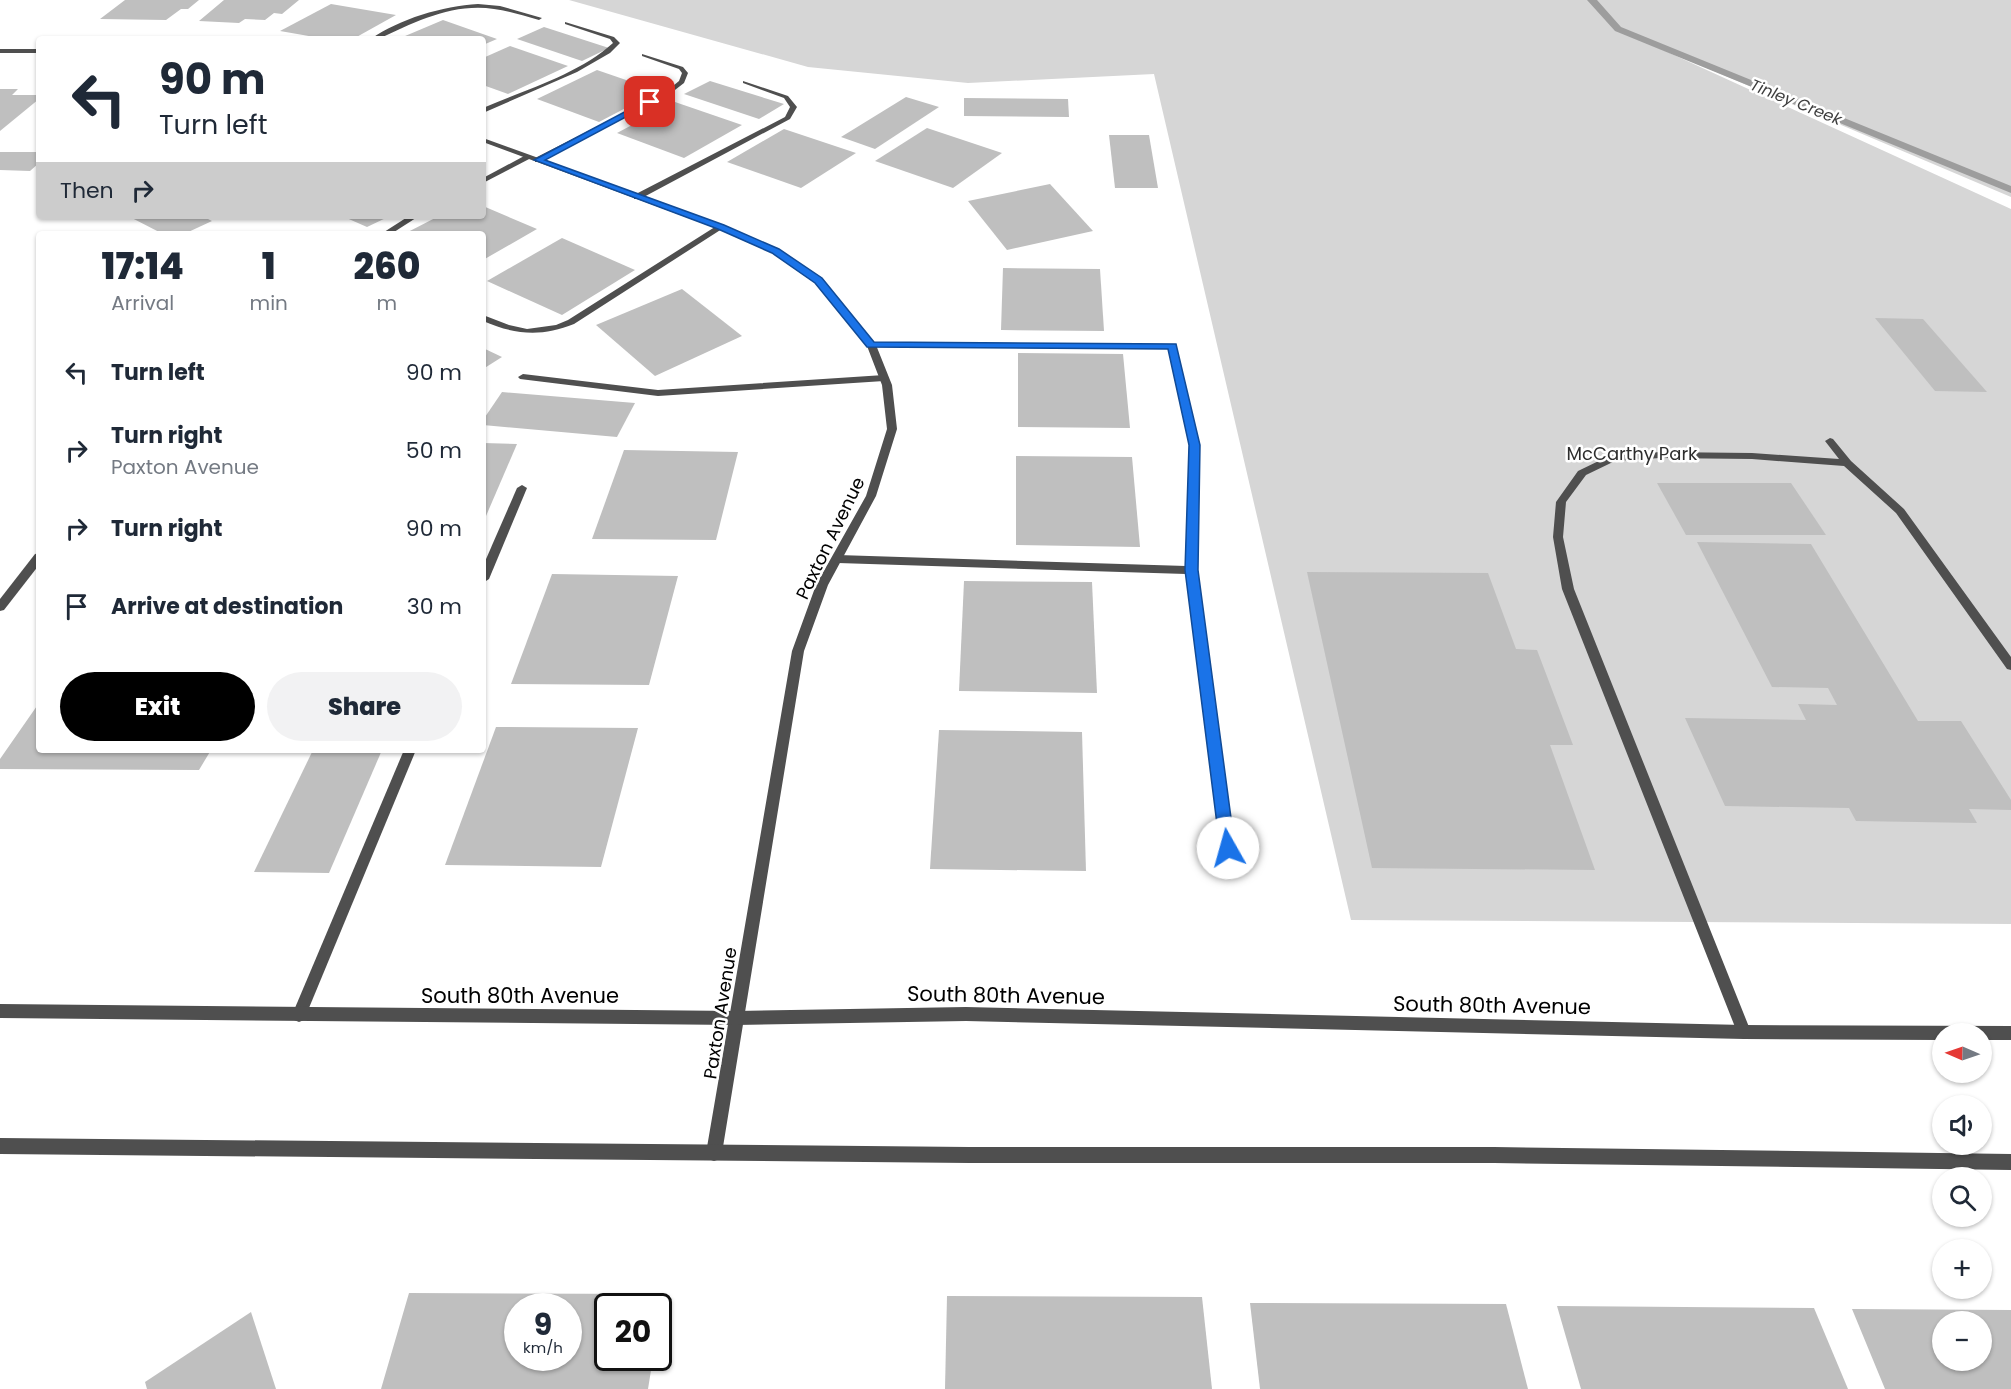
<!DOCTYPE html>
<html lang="en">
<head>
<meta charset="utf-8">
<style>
  :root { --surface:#fff; --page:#f2f2f3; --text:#1f2937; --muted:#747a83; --accent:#000 }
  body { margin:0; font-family:Poppins,sans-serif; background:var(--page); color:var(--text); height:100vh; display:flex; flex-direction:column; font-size:22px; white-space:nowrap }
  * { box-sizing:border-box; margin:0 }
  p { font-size:20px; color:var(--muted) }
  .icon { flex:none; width:33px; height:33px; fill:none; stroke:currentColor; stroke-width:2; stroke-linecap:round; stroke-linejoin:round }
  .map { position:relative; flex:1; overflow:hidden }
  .panel { position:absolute; left:36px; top:231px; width:450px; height:522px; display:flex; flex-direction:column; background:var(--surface); border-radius:6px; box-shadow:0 2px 4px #0004 }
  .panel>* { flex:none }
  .guide { position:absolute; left:36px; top:36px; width:450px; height:183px; border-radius:6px; box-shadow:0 2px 4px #0004; background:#fff; color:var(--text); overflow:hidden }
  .needle { width:39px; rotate:272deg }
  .fabs { position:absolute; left:1932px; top:1023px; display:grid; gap:12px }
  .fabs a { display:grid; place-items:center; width:60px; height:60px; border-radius:50%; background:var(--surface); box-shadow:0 2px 4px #0004; font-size:30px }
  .speed { position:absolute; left:504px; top:1293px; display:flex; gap:12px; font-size:30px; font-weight:700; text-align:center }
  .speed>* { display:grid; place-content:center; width:78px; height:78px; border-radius:50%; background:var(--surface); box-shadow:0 2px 4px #0004; line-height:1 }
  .speed small { font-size:15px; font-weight:400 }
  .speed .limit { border:3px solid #111; border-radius:9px; background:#fff; color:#111 }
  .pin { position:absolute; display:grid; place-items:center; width:51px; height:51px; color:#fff; margin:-26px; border-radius:12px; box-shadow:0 3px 9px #0006 }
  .me { position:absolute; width:66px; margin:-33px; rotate:353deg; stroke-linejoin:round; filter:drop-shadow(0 0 4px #0008) }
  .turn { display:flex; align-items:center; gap:21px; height:126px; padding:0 24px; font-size:27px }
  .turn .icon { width:78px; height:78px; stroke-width:2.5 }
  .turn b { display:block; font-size:42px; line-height:51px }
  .then { display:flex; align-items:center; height:57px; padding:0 24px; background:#0003; gap:12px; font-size:22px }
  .eta { display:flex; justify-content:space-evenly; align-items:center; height:102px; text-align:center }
  .eta b { font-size:36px; font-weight:800; line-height:42px }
  .primary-button { display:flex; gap:12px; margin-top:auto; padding:12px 24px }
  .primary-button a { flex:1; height:69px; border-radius:36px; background:var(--accent); color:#fff; font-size:24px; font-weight:800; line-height:69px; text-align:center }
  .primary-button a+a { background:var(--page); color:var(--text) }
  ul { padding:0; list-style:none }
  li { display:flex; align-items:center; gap:18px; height:78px; padding:0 24px }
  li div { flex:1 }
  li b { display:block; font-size:22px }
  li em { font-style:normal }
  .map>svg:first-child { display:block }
  .green { fill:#d6d6d6 }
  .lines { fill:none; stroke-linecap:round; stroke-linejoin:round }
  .stream { fill:#9d9d9d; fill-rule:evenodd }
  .building { fill:#bfbfbf; fill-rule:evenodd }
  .service { fill:#4f4f4f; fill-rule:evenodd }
  .minor { fill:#4f4f4f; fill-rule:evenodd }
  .tertiary { fill:#4f4f4f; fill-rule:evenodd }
  .route { fill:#1a73e8; stroke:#114b97; stroke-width:1.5 }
  .labels { text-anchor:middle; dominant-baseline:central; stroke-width:5; stroke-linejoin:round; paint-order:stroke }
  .far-water-label { font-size:16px; font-style:italic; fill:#3e3e3e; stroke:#fff }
  .park-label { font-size:18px; fill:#2d2d2d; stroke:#fff }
  .street-label { font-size:18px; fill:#000; stroke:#fff }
  .near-street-label { font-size:21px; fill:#000; stroke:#fff }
</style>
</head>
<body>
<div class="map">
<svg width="2011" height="1389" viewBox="0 0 2011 1389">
  <rect width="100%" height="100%" fill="#fff"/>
  <!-- green -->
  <path class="green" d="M569 0H2011V197L1650 44 2011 209V924L1351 920 1154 74 968 83 808 67Z"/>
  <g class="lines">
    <!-- stream -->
    <path class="stream" d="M1587 0H1597L1621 27 2011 186V193L1615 31Z"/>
  </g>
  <!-- building -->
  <g class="building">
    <path d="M125 0H199L188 9H181L166 20 100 19Z"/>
    <path d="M224 0H299L282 14 274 13 265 20 245 19 239 23 199 21Z"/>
    <path d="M331 4 396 15 353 39H326L280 31Z"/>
    <path d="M443 20 497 39 483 45V39H398Z"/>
    <path d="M544 27 609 48 582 61 517 39Z"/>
    <path d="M510 46 568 66 508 94 483 85V58Z"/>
    <path d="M597 70 658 91 599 122 537 99Z"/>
    <path d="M710 81 784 104 759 119 684 94Z"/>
    <path d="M0 89H18L12 95H39V99L0 131Z"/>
    <path d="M906 97 939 107 875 149 841 137Z"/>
    <path d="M964 98 1068 99 1069 117 964 116Z"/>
    <path d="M675 102 742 125 684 158 617 133Z"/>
    <path d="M927 128 1002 153 953 188 875 161Z"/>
    <path d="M784 129 856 153 801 188 727 162Z"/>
    <path d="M1109 135H1149L1158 188H1115Z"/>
    <path d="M0 152H39V163L30 171 0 170Z"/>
    <path d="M1050 184 1093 231 1007 250 968 201Z"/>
    <path d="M483 206 537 229 483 260V234H404L439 216H483Z"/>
    <path d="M128 216H202L212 221 184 234H163Z"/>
    <path d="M342 216H390L367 227Z"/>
    <path d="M562 238 635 270 562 315 487 281Z"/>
    <path d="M1003 268 1100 269 1104 331 1001 330Z"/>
    <path d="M682 289 742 336 655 376 596 325Z"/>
    <path d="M1875 318 1923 319 1987 392 1935 391Z"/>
    <path d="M483 348 502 357 483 369Z"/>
    <path d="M1018 353 1123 354 1130 428 1018 427Z"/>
    <path d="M502 392 635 403 617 437 483 425V420Z"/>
    <path d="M483 443 517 444 483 523Z"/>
    <path d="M624 450 738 452 716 540 592 539Z"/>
    <path d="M1016 456 1132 457 1140 547 1016 545Z"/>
    <path d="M1657 483H1791L1826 535H1686Z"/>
    <path d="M1697 542 1811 544 1918 721H1961L2011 800V810L1969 809 1977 823 1856 821 1849 808 1725 806 1685 718 1806 720 1798 704 1837 705 1828 688 1772 687Z"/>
    <path d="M1307 572 1488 573 1516 649 1537 650 1573 745H1550L1595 870 1372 868Z"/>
    <path d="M552 574 678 576 649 685 511 684Z"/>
    <path d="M964 581 1092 582 1097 693 959 691Z"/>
    <path d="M39 703V750H211L199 770 0 769V759Z"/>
    <path d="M496 727 638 728 601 867 445 865Z"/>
    <path d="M939 730 1082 732 1086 871 930 869Z"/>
    <path d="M313 750H382L329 873 254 872Z"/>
    <path d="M409 1293 664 1294 660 1318 658 1306H608V1358H653L648 1389H381ZM518 1306H568V1358H518Z"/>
    <path d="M947 1296 1202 1297 1212 1389H945Z"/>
    <path d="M1250 1303 1506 1304 1528 1389H1260Z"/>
    <path d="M1557 1306 1814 1308 1848 1389H1581Z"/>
    <path d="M1852 1309 2011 1310V1389H1885ZM1942 1322H1982V1360H1942Z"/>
    <path d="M251 1312 276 1389H147L145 1382Z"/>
  </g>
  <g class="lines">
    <!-- service -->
    <g class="service">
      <path d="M478 4 500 6 542 18 539 20C524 16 509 11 494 9 452 3 415 22 379 39H371C399 19 443 6 478 4Z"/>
      <path d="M565 22 614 37 620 43 610 53 577 72 483 113V108C525 90 579 74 613 43L610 39 565 24Z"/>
      <path d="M642 54 683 67 688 73 684 83 671 93 541 162H535V158L667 91 679 81 682 73 679 69 642 56Z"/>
      <path d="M743 81 788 96 797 107 790 119 640 199H634V195L785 117 790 107 784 98 743 83Z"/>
      <path d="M526 155 533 157 483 183V178Z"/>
      <path d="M409 216H419L391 234H381Z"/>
      <path d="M718 225 725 227 574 324C542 337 515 335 483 321V315L509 325 527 329 556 325 568 320Z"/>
      <path d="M871 342 1176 344 1199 445 1196 570 1235 848 1233 852 1228 854 1223 852 1221 848 1186 574 838 563 833 559 838 555 1186 566 1189 445 1169 349 868 347V343Z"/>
      <path d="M523 374 658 390 884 375 889 378 884 381 658 396 520 379 518 377Z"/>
      <path d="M1830 438 1833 439 1851 461 1904 509 2011 657V670L2007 669 1896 513 1844 466 1752 459 1660 458 1615 461 1586 475 1566 502 1563 537 1574 589 1751 1032 1749 1037 1744 1039 1739 1037 1737 1032 1562 589 1553 537 1556 502 1578 471 1609 456 1660 452 1752 453 1839 459 1825 441Z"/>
      <path d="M522 485 527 488 489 579 483 583V566L517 488Z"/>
      <path d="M39 553V565L4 610 0 611V599L35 554Z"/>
      <path d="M404 750H416L304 1020 299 1022 294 1020 292 1015Z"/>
    </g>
    <!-- minor -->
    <g class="minor">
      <rect x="0" y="49" width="39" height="4"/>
      <path d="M483 138 724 225 778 249 821 279 876 345 892 385 897 429 876 496 828 585 804 651 722 1153 720 1159 714 1161 708 1159 706 1153 792 651 816 585 866 496 887 429 882 385 867 346 815 283 772 253 718 229 483 142Z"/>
    </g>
    <!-- tertiary -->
    <g class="tertiary">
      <path d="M0 1004 736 1011 966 1007 1744 1025 2011 1026V1040H1982V1034H1942V1040L1744 1039 966 1021 736 1025 0 1018Z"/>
      <path d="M0 1138 969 1147H1494L2011 1154V1170L1494 1163H969L0 1154Z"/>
    </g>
  </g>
  <!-- route -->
  <path class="route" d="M647 100 654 102 545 160 724 225 779 249 822 278 874 342 1176 344 1200 445 1198 570 1235 848 1233 853 1228 854 1222 853 1220 848 1185 570 1189 445 1168 349 867 347 815 283 772 253 718 229 534 160Z"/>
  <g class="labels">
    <!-- far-water labels -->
    <g class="far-water-label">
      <text transform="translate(1796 102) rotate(22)">Tinley Creek</text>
    </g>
    <!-- park labels -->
    <g class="park-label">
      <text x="1632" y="453">McCarthy Park</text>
    </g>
    <!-- street labels -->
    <g class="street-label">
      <text transform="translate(830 538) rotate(-64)">Paxton Avenue</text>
      <text transform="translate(720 1013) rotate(-81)">Paxton Avenue</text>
    </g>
    <!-- near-street labels -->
    <g class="near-street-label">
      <text x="520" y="995">South 80th Avenue</text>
      <text transform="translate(1006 995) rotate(1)">South 80th Avenue</text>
      <text transform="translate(1492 1005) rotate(1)">South 80th Avenue</text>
    </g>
  </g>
</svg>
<div class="fabs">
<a><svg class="needle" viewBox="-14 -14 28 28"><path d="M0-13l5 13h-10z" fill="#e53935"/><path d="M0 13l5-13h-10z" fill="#747a83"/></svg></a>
<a><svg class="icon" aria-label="sound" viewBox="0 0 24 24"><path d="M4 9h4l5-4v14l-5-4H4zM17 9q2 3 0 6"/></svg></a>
<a><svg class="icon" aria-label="search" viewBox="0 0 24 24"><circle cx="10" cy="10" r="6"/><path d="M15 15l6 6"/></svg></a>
<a>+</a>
<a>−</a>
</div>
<div class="speed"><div>9<small>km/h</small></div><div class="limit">20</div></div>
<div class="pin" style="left:650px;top:102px;background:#d93025"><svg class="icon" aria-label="arrive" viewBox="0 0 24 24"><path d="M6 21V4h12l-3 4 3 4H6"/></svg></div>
<svg class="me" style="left:1228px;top:848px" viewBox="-20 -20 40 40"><circle r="19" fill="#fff"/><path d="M0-13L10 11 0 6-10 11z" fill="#1a73e8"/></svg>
<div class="guide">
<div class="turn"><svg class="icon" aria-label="left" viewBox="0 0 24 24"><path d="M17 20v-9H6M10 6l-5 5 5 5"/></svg><div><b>90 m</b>Turn left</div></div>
<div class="then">Then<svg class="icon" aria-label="right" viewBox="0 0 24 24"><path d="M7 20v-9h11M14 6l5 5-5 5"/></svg></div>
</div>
<section class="panel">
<div class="eta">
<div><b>17:14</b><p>Arrival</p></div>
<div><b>1</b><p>min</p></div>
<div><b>260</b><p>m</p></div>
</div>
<ul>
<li><svg class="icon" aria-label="left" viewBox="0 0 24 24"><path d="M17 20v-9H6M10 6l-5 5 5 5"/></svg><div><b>Turn left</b></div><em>90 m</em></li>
<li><svg class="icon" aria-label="right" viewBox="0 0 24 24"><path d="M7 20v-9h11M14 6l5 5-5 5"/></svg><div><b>Turn right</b><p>Paxton Avenue</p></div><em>50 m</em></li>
<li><svg class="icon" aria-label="right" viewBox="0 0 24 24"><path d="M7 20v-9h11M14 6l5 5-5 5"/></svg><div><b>Turn right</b></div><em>90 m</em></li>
<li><svg class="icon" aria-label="arrive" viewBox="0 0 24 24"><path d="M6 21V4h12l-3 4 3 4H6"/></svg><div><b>Arrive at destination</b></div><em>30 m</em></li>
</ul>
<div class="primary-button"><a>Exit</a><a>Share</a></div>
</section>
</div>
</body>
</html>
